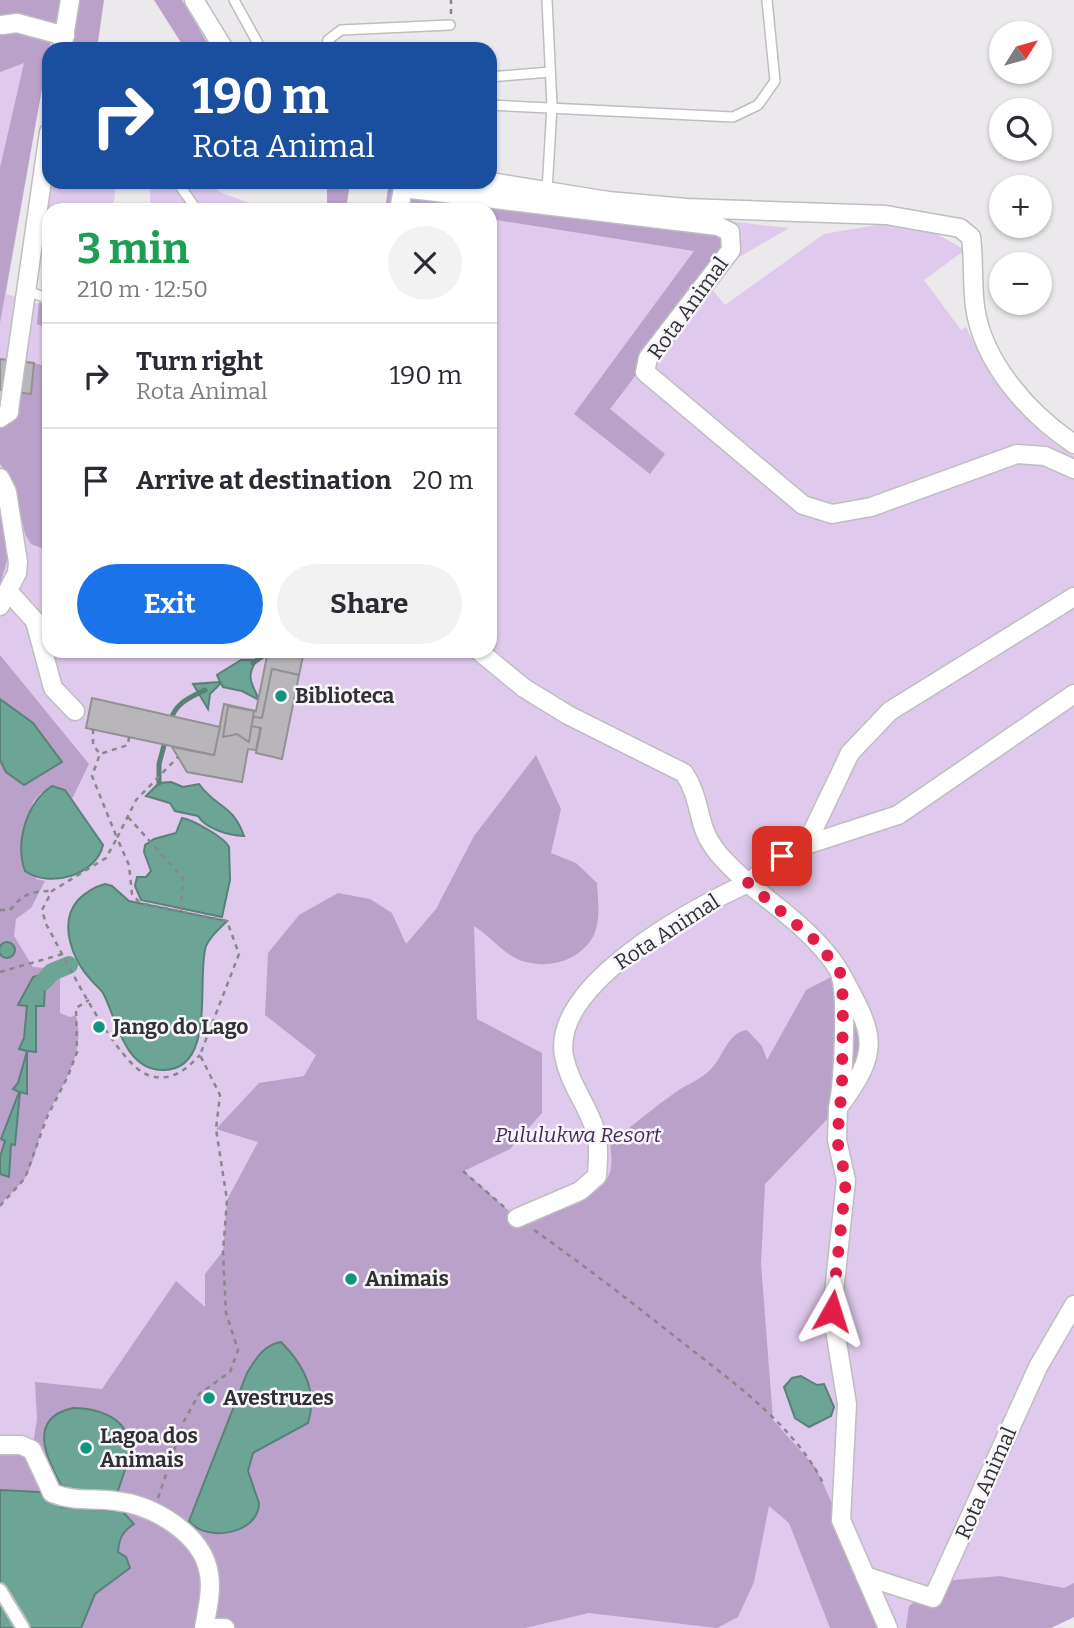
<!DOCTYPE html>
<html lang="en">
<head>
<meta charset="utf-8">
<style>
  :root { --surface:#fff; --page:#f2f2f3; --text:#2b2b33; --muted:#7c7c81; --line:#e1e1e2; --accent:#1a73e8 }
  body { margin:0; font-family:Bitter,serif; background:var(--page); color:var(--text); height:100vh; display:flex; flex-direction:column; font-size:26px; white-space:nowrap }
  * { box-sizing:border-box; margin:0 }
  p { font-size:23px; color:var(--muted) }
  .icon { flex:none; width:38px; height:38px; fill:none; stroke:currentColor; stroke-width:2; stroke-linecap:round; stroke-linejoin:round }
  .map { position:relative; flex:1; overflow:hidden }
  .sheet { position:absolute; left:42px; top:203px; width:455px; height:455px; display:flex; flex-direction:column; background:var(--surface); border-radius:21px; box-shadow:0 2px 5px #0004 }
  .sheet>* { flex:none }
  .guide { position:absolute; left:42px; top:42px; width:455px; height:147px; border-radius:21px; box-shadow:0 2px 5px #0004; background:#1a4fa0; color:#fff; overflow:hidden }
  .needle { width:46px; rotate:53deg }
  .buttons { position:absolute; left:989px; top:21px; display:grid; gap:14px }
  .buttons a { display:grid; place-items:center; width:63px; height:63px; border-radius:50%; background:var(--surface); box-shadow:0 2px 5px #0004; font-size:35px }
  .pin { position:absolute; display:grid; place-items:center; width:60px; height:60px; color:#fff; margin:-30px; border-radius:14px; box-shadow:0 4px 10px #0006 }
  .me { position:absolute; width:77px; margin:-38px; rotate:6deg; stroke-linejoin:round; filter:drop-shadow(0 0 5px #0008) }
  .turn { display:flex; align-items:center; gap:24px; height:147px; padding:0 35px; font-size:32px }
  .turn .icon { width:91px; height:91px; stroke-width:2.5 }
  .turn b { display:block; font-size:49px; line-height:60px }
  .round { display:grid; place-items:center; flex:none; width:74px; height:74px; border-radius:37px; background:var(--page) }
  .overview { display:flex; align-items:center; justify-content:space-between; height:119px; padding:0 35px }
  h1 { font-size:42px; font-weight:700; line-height:52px; color:#1e9e55 }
  .button { display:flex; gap:14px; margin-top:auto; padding:14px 35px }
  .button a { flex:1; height:80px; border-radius:42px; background:var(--accent); color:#fff; font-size:28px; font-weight:700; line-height:80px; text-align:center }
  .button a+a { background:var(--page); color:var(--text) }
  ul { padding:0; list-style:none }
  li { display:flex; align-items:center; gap:21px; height:105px; padding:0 35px; border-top:2px solid var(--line) }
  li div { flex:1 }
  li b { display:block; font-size:26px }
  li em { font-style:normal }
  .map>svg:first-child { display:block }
  .green { fill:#dfc9ec }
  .forest { fill:#baa1c9 }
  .water { fill:#6ca496; stroke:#5a8178; stroke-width:2 }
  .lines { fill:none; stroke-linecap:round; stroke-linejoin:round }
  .stream { stroke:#5a8178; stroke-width:5 }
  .canal { stroke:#6ca496; stroke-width:18 }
  .building { fill:#b8b6ba; stroke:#939194; stroke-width:2 }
  .service-casing { stroke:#bfbdc0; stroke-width:12 }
  .pedestrian-casing { stroke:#bfbdc0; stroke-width:16 }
  .minor-casing { stroke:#bfbdc0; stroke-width:21 }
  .path { stroke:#888789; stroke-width:2.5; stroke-dasharray:5 5; stroke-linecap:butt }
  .service { stroke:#fff; stroke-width:9 }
  .pedestrian { stroke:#fff; stroke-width:12 }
  .minor { stroke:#fff; stroke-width:18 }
  .route { stroke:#e11d48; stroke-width:12; stroke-dasharray:0 21.6 }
  .poi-dot { fill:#12957e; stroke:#f8f6fa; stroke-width:2.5 }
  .labels { text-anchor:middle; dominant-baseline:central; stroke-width:5; stroke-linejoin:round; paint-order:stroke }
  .street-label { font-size:21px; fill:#313032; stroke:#f8f6fa }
  .poi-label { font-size:21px; font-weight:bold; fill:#313032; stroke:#f8f6fa; text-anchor:start }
  .park-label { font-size:21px; font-style:italic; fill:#49285b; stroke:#f8f6fa }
</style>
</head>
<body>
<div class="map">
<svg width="1074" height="1628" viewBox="0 0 1074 1628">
  <rect width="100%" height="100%" fill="#ebe9ec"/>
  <!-- green -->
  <g class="green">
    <path d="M0 0H61L52 49H49L6 294 49 307V651H490V210H385L389 182H437L550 201 789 228 729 263 710 287 725 305 824 234 882 224 932 231 965 250 924 280 961 330 966 327C991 378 1023 426 1074 456V1617L1051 1628H0Z"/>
    <path d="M51 182H116L113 210H49V291L41 288Z"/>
    <path d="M150 182H205L222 193 268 210H174L150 204Z"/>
  </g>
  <!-- forest -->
  <g class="forest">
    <path d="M0 0H61L49 49 0 323V168L24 63 0 72Z"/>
    <path d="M80 0H104L97 49H72Z"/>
    <path d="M154 0H182L211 49H185Z"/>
    <path d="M327 182H350L346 210H327Z"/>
    <path d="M389 182H437L550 201 718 219 731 250 610 409 665 454 650 474 574 414 694 251 490 219V210L419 207 418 210H385Z"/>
    <path d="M39 302 49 307V329L37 324Z"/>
    <path d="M34 363 49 367V551L31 544 25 534 15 486 0 464V428L14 421 21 392 31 393Z"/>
    <path d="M0 509 9 553 0 585Z"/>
    <path d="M0 655 89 764 72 799 65 790 41 793 33 802 23 835 36 879 45 881 31 908 16 919 14 936 33 967 60 969V1013L70 1017 76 1015C86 1054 63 1083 47 1116 38 1135 36 1160 25 1178 18 1188 7 1196 0 1206Z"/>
    <path d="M536 755 561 809 551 853 576 863 597 883C598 900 601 922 593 937 578 962 548 969 522 961 504 955 489 935 474 926L477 1019 542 1053V1113L510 1149 464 1171 517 1218C542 1211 598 1202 609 1175 613 1165 611 1153 610 1143 632 1126 653 1108 676 1092 686 1085 699 1080 708 1072 724 1058 726 1033 747 1030L762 1046 767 1060 806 990 833 976 850 1008 864 1046 838 1108 765 1184 761 1264 773 1420 816 1468 888 1628H830L789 1523 769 1506 754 1582 738 1617 717 1628 589 1613 525 1628H0V1445L32 1449 37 1419 35 1382 102 1389 176 1281 205 1307V1274L223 1251 227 1200 258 1142 216 1129 259 1083 304 1076 316 1055 265 1015 268 953 299 915 338 893 370 899 392 913 406 944 436 909 474 836Z"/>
    <path d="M1000 1576 1064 1588 1074 1583V1617L1051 1628H906L909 1606 943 1581Z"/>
  </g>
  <!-- water -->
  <g class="water">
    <path d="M241 660H257C245 677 252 683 259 700L242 691 223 687 221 683 210 694 208 709 193 684 220 682 217 675Z"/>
    <path d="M0 699 33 723 62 762 24 785 6 772 0 760Z"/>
    <path d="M171 782 183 787 199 784C217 809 232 803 244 836 228 835 206 829 198 816L175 811 170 803 146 796 159 783Z"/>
    <path d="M52 786 65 790 103 845C96 876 49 888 25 871 15 843 26 803 52 786Z"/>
    <path d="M182 818C193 820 224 837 229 847L230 880 222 917 141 900 135 886 137 877H146L151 871 144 852 145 845 154 839 176 833Z"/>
    <path d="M105 884 112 886 129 901 227 921C220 928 210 936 206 946 196 977 217 1069 164 1070 124 1071 117 1019 103 993 100 988 95 985 92 981 72 960 58 923 78 900 86 892 94 887 105 884Z"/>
    <circle cx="7" cy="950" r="8"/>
    <path d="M60 969 45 987 44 1006H36V1052L27 1051V1094L20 1092 15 1145 11 1144 9 1177 0 1174V1157L5 1141 1 1139 19 1092 13 1089 18 1083 27 1051 19 1049 24 1038 27 1006 18 1005 33 977Z"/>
    <path d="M281 1342C303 1364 318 1392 308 1423L253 1453 248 1471 259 1503C259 1534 206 1543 189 1521L247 1373C256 1359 263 1345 281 1342Z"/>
    <path d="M801 1376 817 1385 824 1384 834 1407 831 1416 809 1427 795 1418 784 1387 792 1378Z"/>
    <path d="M73 1408C95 1408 126 1416 129 1443 131 1458 122 1477 118 1491L77 1492 61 1485C45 1456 28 1418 73 1408Z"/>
    <path d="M0 1490 39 1492 61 1507 122 1511 134 1524C123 1531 119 1538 118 1552L126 1557 130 1568 95 1594 81 1628H26L0 1584Z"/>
    <path d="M0 1596 19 1628H0Z"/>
  </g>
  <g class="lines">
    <!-- stream -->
    <g class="stream">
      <path d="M253 663 270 651"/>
      <path d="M170 722C175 703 189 698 205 690"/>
      <path d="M159 783V764L166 738"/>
    </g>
    <!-- canal -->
    <path class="canal" d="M43 982 52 972 69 965"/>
  </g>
  <!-- building -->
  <g class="building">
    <path d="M155 205 174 210H154Z"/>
    <path d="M0 359 34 363 31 394 0 390Z"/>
    <path d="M268 651H304L299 675 272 669 256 750 248 749 242 782 187 772 172 747 214 755 224 704 256 711Z"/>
    <path d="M272 669 299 675 282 759 256 753 261 728 251 726 253 717 262 718Z"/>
    <path d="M92 698 220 727 214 755 86 728Z"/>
    <path d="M228 706 254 711 249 742 237 734 223 737Z"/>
  </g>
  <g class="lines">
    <defs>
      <g id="service">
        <path d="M234 0 261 49"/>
        <path d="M326 49 328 40 341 30 450 25"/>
        <path d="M490 77 550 72"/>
        <path d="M490 105 733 117 758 105 775 81 767 0"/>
        <path d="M177 182 197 210"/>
        <path d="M547 191 552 106 547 0"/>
        <path d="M25 290 49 299"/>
      </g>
      <path id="pedestrian" d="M0 1590 23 1628"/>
      <g id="minor">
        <path d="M194 0 224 49"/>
        <path d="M2 25 17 23 65 36"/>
        <path d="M62 49 70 0"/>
        <path d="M490 182 608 201 686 208 886 215 960 228 971 237C974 260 972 284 975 307 983 363 1029 414 1074 444"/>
        <path d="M399 210 403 188 718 226 730 232 731 250 648 358 645 372 803 505 832 514 871 507 1017 454 1045 456 1074 469"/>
        <path d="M0 418 9 412 10 403 49 132"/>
        <path d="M0 478 7 492 18 562 17 573 0 606"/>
        <path d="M8 591 35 621 53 688 75 711"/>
        <path d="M479 651 524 688 568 715 684 773C696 791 697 806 703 826 710 850 731 867 748 883 694 908 551 984 564 1056 569 1082 584 1100 593 1124 600 1141 598 1159 597 1176L580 1191 517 1218"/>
        <path d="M806 845 850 753 890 711 1074 597"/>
        <path d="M840 972C874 1035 883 1048 838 1108 843 1084 849 988 838 969 816 934 779 909 748 883L782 856 806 845 898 815 1074 694"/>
        <path d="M838 1108 837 1140 846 1180 832 1311 847 1404 841 1520 888 1628"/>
        <path d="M0 1445H21L32 1450 52 1493C74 1502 94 1498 116 1501 153 1505 203 1534 209 1574 212 1591 207 1611 204 1628"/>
        <path d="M865 1576 933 1598 1038 1367 1074 1305"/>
        <path d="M215 1628H225"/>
      </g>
    </defs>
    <!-- service casing -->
    <use href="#service" class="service-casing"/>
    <!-- pedestrian casing -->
    <use href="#pedestrian" class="pedestrian-casing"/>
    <!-- minor casing -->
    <use href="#minor" class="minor-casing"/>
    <!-- path -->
    <g class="path">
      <path d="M451 14V0"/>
      <path d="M93 729V745L100 754"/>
      <path d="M129 737 128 745 100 754 92 776 117 838 106 858 52 891 42 910 46 924C64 956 116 1064 148 1075 170 1083 186 1070 200 1055"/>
      <path d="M128 817 183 878 181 911"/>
      <path d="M0 910H10C23 894 31 891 52 891"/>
      <path d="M0 972 63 954"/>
      <path d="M463 1171 504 1207"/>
      <path d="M0 1206 25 1178 47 1117 68 1076 77 1052 76 1008 89 1000"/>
      <path d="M534 1230C585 1266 634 1304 683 1343 733 1382 796 1427 824 1485"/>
      <path d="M158 1498 184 1421 199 1394 230 1372 238 1350 226 1313 223 1251 227 1200 216 1129 220 1095 200 1055 239 954 227 921 140 903 132 894 129 865 117 838 136 800 178 757"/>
    </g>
    <!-- service -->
    <use href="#service" class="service"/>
    <!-- pedestrian -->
    <use href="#pedestrian" class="pedestrian"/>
    <!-- minor -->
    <use href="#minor" class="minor"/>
  </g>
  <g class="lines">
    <!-- route -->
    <path class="route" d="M782 856 748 883 818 943 840 972 843 999 842 1086 837 1140 846 1180 832 1311"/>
  </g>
  <!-- markers -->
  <g class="poi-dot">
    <circle cx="281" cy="696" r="7"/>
    <circle cx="99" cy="1027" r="7"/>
    <circle cx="351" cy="1279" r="7"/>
    <circle cx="209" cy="1398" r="7"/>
    <circle cx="86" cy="1448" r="7"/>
  </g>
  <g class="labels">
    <!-- street labels -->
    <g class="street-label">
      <text transform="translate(688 308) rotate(-54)">Rota Animal</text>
      <text transform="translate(667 932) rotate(-33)">Rota Animal</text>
      <text transform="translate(986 1483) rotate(-66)">Rota Animal</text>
    </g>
    <!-- poi labels -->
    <g class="poi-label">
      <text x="295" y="696">Biblioteca</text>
      <text x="113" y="1027">Jango do Lago</text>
      <text x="365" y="1279">Animais</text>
      <text x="223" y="1398">Avestruzes</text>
      <text x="100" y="1436">Lagoa dos<tspan x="100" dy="24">Animais</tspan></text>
    </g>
    <!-- park labels -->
    <g class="park-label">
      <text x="578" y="1135">Pululukwa Resort</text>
    </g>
  </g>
</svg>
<div class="buttons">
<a><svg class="needle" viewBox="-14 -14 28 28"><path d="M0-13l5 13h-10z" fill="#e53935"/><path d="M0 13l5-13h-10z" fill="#7c7c81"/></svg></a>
<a><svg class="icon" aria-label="search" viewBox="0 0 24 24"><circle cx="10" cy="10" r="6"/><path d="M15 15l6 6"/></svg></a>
<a>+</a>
<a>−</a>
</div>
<div class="pin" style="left:782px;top:856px;background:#d93025"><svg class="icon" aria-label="arrive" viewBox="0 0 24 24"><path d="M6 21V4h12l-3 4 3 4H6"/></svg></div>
<svg class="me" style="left:832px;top:1311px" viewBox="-20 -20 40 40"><path d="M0-17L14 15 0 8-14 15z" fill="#e11d48" stroke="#fff" stroke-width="4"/></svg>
<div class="guide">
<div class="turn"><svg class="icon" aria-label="right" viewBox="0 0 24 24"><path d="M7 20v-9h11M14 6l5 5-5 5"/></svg><div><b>190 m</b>Rota Animal</div></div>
</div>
<section class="sheet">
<div class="overview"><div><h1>3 min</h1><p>210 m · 12:50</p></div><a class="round"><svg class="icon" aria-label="close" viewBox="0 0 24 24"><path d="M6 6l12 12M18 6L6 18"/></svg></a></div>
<ul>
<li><svg class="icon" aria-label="right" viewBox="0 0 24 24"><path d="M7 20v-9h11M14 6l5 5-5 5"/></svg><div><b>Turn right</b><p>Rota Animal</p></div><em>190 m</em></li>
<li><svg class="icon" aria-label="arrive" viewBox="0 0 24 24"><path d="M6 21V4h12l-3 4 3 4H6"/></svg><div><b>Arrive at destination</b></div><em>20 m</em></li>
</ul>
<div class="button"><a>Exit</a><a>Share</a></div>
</section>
</div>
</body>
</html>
